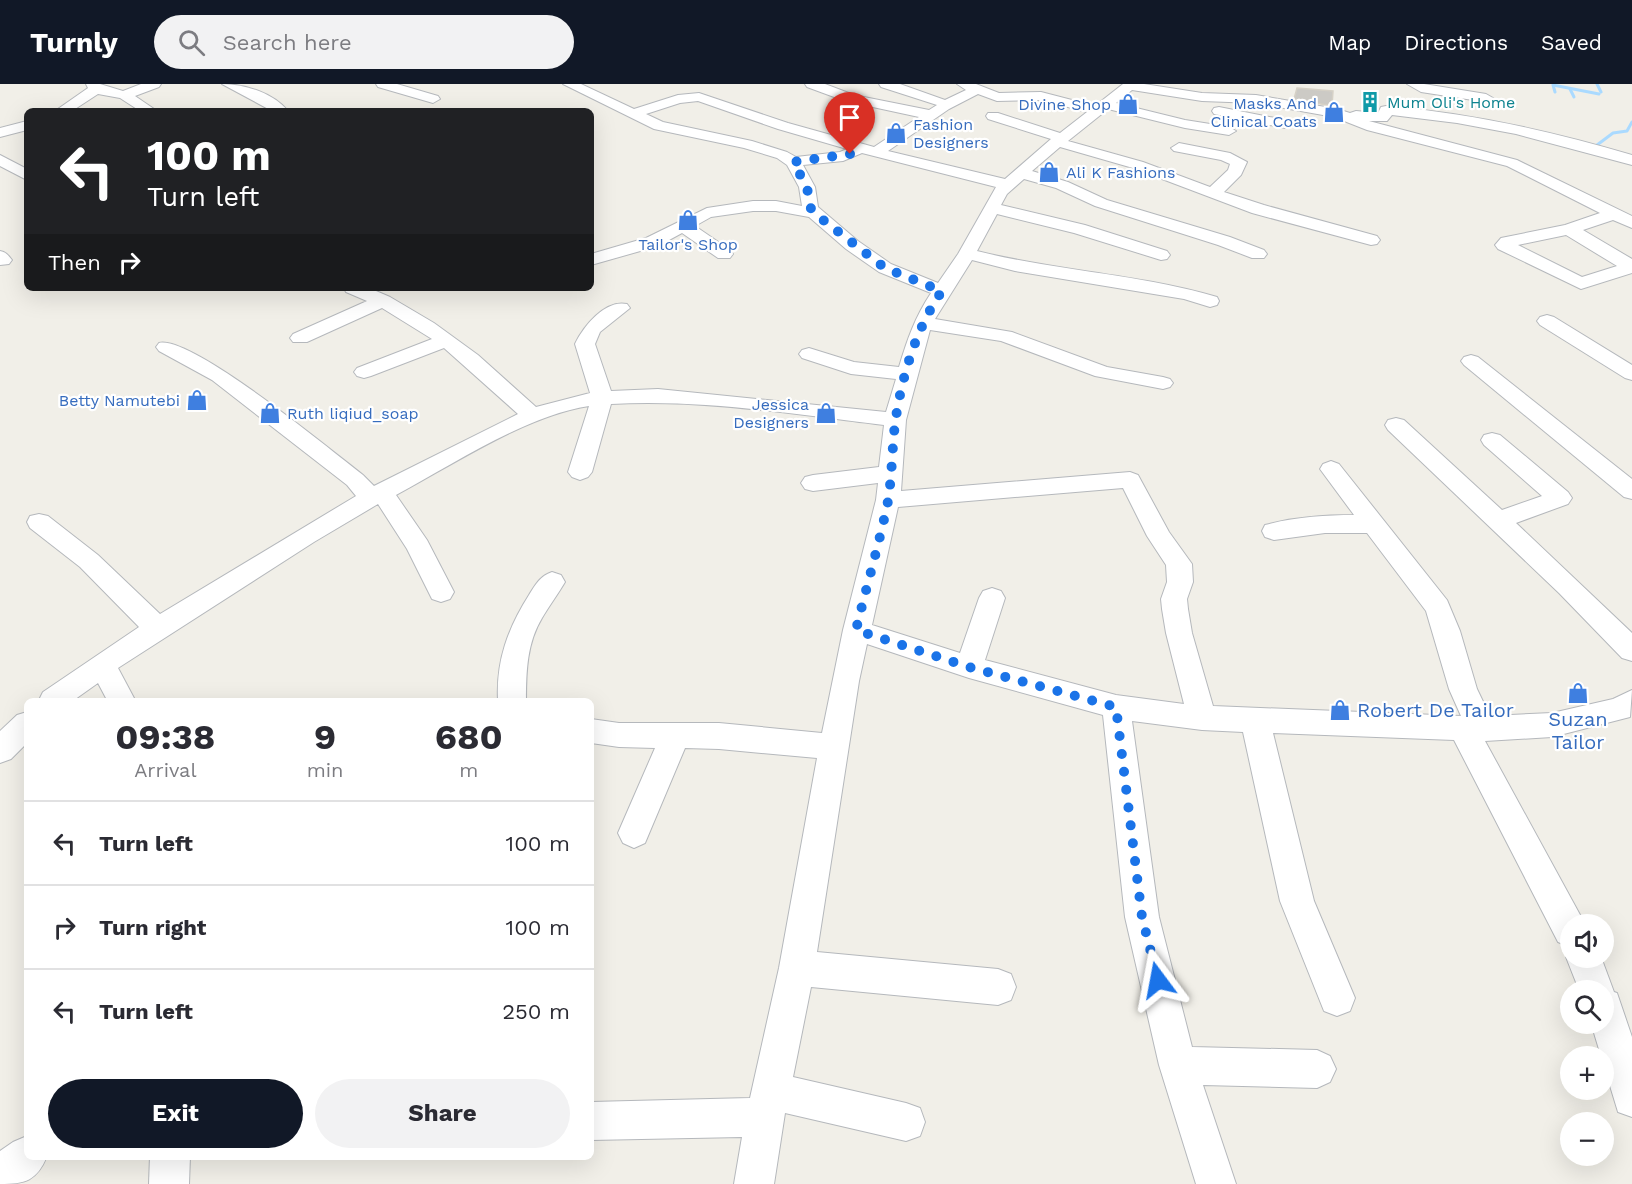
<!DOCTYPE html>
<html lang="en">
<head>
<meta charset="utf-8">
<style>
  :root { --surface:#fff; --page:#f2f2f3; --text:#2b2b33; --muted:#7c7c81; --line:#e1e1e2; --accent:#111827 }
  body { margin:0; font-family:"Work Sans",sans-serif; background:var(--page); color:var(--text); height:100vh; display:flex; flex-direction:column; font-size:22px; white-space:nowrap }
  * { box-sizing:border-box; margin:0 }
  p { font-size:20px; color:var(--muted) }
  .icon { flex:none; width:33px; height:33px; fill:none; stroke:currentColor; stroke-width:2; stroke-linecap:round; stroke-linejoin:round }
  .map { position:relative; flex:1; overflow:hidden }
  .sheet { position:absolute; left:24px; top:614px; width:570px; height:462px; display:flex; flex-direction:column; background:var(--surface); border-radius:9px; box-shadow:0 6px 24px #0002 }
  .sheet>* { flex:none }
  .banner { position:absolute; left:24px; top:24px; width:570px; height:183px; border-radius:9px; box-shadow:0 6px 24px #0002; background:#202124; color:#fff; overflow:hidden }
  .fabs { position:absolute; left:1560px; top:830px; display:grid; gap:12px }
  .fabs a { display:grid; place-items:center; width:54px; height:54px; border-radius:50%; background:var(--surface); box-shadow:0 6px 24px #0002; font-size:30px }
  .pin { position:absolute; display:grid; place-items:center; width:51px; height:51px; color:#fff; margin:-62px -26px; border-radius:50% 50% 50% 0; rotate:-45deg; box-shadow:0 0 6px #0007 }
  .pin .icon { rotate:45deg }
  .me { position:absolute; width:66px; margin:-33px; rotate:347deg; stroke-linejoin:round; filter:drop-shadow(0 0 4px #0008) }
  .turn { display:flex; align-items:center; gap:21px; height:126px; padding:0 24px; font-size:27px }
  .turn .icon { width:78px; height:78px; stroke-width:2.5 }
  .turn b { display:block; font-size:42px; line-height:51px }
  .then { display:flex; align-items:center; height:57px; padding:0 24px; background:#0003; gap:12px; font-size:22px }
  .eta { display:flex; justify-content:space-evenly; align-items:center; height:102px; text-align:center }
  .eta b { font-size:36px; font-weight:700; line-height:42px }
  .primary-button { display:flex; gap:12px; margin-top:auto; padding:12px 24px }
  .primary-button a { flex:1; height:69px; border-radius:36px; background:var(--accent); color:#fff; font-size:24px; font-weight:700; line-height:69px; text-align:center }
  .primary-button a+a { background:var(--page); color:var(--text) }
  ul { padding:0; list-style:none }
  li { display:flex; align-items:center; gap:18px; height:84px; padding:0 24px; border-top:2px solid var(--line) }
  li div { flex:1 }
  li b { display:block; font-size:22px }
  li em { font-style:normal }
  header { display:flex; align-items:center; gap:36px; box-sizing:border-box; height:84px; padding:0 30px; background:var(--accent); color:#fff }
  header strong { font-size:28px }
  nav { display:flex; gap:33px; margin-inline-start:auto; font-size:21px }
  .search { width:420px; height:54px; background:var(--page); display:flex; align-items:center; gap:15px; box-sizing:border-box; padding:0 21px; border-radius:33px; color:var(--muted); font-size:22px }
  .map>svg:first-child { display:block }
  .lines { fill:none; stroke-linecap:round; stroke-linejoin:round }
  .stream { stroke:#aadaff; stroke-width:3 }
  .building { fill:#cccac5; stroke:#d6d1c6; stroke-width:1.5 }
  .minor-casing { stroke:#b5b8bc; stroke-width:2 }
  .minor { fill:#fff; fill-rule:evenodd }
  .route { stroke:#1a73e8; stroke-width:10; stroke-dasharray:0 18 }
  .labels { text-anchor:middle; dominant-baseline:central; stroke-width:4.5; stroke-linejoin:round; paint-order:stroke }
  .far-culture-label { font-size:16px; fill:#0d838f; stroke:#fff; text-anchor:start }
  .far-shop-label { font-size:16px; fill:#366cbe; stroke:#fff; text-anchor:end }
  .shop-label { font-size:20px; fill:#366cbe; stroke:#fff; text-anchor:start }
</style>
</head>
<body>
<header>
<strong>Turnly</strong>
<div class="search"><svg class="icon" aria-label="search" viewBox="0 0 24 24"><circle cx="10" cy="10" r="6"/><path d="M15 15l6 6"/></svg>Search here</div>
<nav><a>Map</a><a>Directions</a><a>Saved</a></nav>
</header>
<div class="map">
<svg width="1632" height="1100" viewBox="0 0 1632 1100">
  <rect width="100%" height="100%" fill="#f1efe8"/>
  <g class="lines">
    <!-- stream -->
    <g class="stream">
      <path d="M1597 0 1601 8"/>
      <path d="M1570 5 1574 13"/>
      <path d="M1555 8 1553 1 1599 10"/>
      <path d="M1597 61 1613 49 1627 47 1632 38"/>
    </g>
  </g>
  <!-- building -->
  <path class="building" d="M1297 4 1333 7 1332 22 1294 15Z"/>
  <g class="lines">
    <defs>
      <g id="minor">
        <path d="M86 0H100L123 7 141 0H161L159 3 135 12 157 27H140L120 14 98 10 72 27H55L88 4Z"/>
        <path d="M222 0C245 0 273 9 288 27H272Z"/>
        <path d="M376 0H397L438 12 440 15 433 19 378 3Z"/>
        <path d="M563 0H581L634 25 678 11 699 9 788 39 874 63 919 33 845 17 807 3 805 0H825L854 11 929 26 937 21 881 3 879 0H900L945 16 966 6 957 0H976L999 9 1041 8 1095 22 1123 0H1144L1202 9 1256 11 1337 25 1350 29 1356 27 1378 29 1381 23 1386 22C1470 29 1551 47 1632 71V81L1516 50 1457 39 1392 31 1387 37H1369L1517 76 1632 132V144L1613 136 1583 146 1632 175V189L1581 205 1498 165 1495 161 1501 154 1565 141 1600 129 1507 82 1367 46 1334 33 1256 19 1202 17 1132 6 1116 19 1185 36 1229 43 1236 47 1229 51 1185 44 1108 25 1068 57 1143 78 1210 103 1228 86 1230 80 1221 76 1174 67 1171 64 1179 59 1230 69 1247 78 1241 91 1224 108 1264 121 1377 152 1380 156 1377 160 1371 161 1252 129 1133 84 1060 63 1032 87 1068 98 1107 116 1230 153 1264 166 1267 170 1264 174H1252L1218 161 1095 122 1056 104 1024 95 1007 110 1001 121 1085 141 1167 167 1170 171 1167 175 1161 176 1074 149 997 130 977 167C1056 187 1139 190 1217 213L1219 217 1217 221 1210 223 1184 215 1015 187 972 176 935 235 1012 248 1107 283 1163 293 1170 295 1173 299 1170 303 1163 305 1095 292 1001 257 930 246 906 336 901 407 1130 388 1138 391 1169 448 1192 480 1193 498 1187 515 1188 525 1192 549 1213 622 1461 632 1449 605 1426 527 1367 449H1325L1274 456 1265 453 1262 447 1265 441C1294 433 1325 431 1354 431L1320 385 1323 380 1331 377 1339 380 1447 516 1460 547 1477 605 1490 632 1552 629 1613 615 1632 606 1630 633 1552 653 1485 657 1585 840H1570V873H1601L1614 908 1617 909 1632 953V1033L1618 1028 1604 982V972H1601L1591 939H1604V906H1579L1566 873 1570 863 1558 858 1454 656 1273 649 1314 817 1355 914 1350 927 1337 932 1324 927 1280 817 1243 648 1202 646 1132 637 1159 833 1192 963 1317 966 1330 972 1336 985 1330 998 1317 1004 1203 1001 1236 1100H1196L1159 981 1125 833 1103 631 969 594 867 560 859 597 817 868 998 885 1011 890 1016 903 1011 916 998 921 811 903 793 993 906 1019 920 1024 925 1038 920 1052 906 1057 785 1029 774 1100H734L742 1053 591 1056V1018L750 1014 779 884 817 674 719 665 685 664 645 759 634 764 623 759 618 749 655 664 619 663 591 659V635L619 639H719L822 649 843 546 876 416 878 399 813 407 805 405 801 399 805 393 813 391 879 383 884 341C793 330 702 315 611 320L592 388 588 393 580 396 572 393 568 388 589 322C525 332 454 380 396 411L427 456 454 508 450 515 441 518 432 515 407 465 378 420 314 458 118 584 135 616H107L98 599 74 616H39L43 608 139 543 80 483 30 444 27 438 30 432 39 430 48 432 98 471 160 530 356 412 347 401 212 296 159 267 156 263 159 259C191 251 331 366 363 391L374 402 518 330 444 264 371 292 364 294 357 292 354 288 357 284 432 255 382 224 307 258H293L290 254 293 250 367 217 346 208 344 204H369L390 213 434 239 478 271 536 323 590 309 575 260C583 243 605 215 627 220L630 224 600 248 595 260 611 307 658 305 886 328 896 295 851 290 802 274 799 270 802 266 809 264 854 278 899 283C907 256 915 233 931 209L879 188 846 165 809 133 776 127H753L711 133 695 142 730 166 733 170 730 174H718L682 149 658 162 591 181V170L646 154 707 124 753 117H776L802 122 799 103 787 81 777 74 744 64 654 45ZM978 10 997 17 1041 16 1087 28 1060 49 998 29H988L986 32 988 35 1051 55 1005 95 888 67 949 25ZM698 17 778 45 847 65 840 68 796 73 787 68 752 57 663 38 646 30 680 19ZM862 69 996 103 958 170 938 199 891 180 858 157 818 123 815 103 803 81 843 77ZM1566 151 1617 182 1582 193 1518 161ZM1123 404 1147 452 1166 481 1167 498 1161 515 1162 525 1166 549 1184 620 1116 611 985 576 1005 514 1001 507 992 504 983 507 979 514 960 569 872 541 898 423Z"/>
        <path d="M1407 0H1424L1486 10 1493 14 1486 18 1421 8Z"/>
        <path d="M1219 23 1285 36 1292 40 1285 44 1214 30 1212 27 1214 24Z"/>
        <path d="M27 37V46L0 53V44Z"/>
        <path d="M0 71 27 85V96L0 82Z"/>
        <path d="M0 167C6 168 8 171 12 176L9 180 0 181Z"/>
        <path d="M1547 231 1554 233 1632 281V296L1625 294 1540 241 1537 237 1540 233Z"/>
        <path d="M1471 271 1478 273 1632 395V415L1624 413 1464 281 1461 277 1464 273Z"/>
        <path d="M1396 334 1404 336 1502 426 1542 412 1484 361 1481 356 1484 351 1492 349 1500 351 1568 408 1572 414 1568 420 1516 439 1632 549V577L1622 574 1559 509 1388 346 1385 341 1388 336Z"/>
        <path d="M552 488 561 491 565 498C558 510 549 522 542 534 527 559 526 587 526 616H498C496 577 508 544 529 511 536 500 540 492 552 488Z"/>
        <path d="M27 628V659L11 675 0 679V647L17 631Z"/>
        <path d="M27 1052V1072H47C37 1097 25 1100 0 1100V1067L13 1058Z"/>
        <path d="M150 1072H190L189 1100H149Z"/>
      </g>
    </defs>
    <!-- minor casing -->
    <use href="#minor" class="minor-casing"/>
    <!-- minor -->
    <use href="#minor" class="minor"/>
  </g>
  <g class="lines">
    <!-- route -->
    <path class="route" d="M850 70 793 78 807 103 810 123 814 129 885 184 942 207C916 244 901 295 895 340 892 365 892 392 888 417 879 461 866 504 856 546L969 583 1116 623 1142 833 1158 896"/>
  </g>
  <!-- icons -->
  <defs>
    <symbol id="building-bare" viewBox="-9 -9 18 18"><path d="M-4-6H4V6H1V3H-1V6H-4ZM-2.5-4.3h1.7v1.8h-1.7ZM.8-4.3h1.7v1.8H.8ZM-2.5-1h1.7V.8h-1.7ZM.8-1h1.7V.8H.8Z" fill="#0f9aa8" stroke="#fff" stroke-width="2.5" paint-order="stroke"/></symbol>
    <symbol id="shop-bare" viewBox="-9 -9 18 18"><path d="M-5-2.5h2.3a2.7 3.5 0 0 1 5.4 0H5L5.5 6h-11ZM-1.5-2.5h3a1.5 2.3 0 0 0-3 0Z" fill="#3f7fe0" stroke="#fff" stroke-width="2.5" paint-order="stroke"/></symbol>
  </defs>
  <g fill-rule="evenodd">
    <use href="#building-bare" x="1355" y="3" width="30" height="30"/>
    <use href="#shop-bare" x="1113" y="5" width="30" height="30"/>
    <use href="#shop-bare" x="1319" y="13" width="30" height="30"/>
    <use href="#shop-bare" x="881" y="34" width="30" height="30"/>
    <use href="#shop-bare" x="1034" y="73" width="30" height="30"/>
    <use href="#shop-bare" x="673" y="121" width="30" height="30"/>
    <use href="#shop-bare" x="182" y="301" width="30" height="30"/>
    <use href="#shop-bare" x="255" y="314" width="30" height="30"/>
    <use href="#shop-bare" x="811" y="314" width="30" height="30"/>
    <use href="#shop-bare" x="1563" y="594" width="30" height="30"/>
    <use href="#shop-bare" x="1325" y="611" width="30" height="30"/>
  </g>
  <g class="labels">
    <!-- far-culture labels -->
    <g class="far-culture-label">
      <text x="1387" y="18">Mum Oli's Home</text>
    </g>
    <!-- far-shop labels -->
    <g class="far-shop-label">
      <text x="1317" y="19">Masks And<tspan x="1317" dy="18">Clinical Coats</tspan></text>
      <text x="1111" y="20">Divine Shop</text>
      <text x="913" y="40" text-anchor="start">Fashion<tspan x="913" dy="18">Designers</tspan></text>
      <text x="1066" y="88" text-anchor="start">Ali K Fashions</text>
      <text x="688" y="160" text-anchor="middle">Tailor's Shop</text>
      <text x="180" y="316">Betty Namutebi</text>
      <text x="809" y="320">Jessica<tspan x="809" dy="18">Designers</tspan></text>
      <text x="287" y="329" text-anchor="start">Ruth liqiud_soap</text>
    </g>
    <!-- shop labels -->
    <g class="shop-label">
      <text x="1357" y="626">Robert De Tailor</text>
      <text x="1578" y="635" text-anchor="middle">Suzan<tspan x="1578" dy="23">Tailor</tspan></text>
    </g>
  </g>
</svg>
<div class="fabs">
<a><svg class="icon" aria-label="sound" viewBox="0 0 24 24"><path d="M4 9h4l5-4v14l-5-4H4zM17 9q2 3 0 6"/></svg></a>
<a><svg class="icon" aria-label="search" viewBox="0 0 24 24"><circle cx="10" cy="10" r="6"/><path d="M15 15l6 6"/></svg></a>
<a>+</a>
<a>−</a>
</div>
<div class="pin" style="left:850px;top:70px;background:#d93025"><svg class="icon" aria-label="arrive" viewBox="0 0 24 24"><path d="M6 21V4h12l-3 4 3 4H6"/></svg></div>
<svg class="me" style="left:1158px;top:896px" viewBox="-20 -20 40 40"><path d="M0-17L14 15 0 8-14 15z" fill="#1a73e8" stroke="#fff" stroke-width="4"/></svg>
<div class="banner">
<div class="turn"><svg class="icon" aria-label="left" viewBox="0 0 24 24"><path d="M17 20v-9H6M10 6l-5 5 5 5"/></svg><div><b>100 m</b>Turn left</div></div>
<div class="then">Then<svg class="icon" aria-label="right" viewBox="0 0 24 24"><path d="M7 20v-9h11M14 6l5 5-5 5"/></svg></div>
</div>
<section class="sheet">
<div class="eta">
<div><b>09:38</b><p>Arrival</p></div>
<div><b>9</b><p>min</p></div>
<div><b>680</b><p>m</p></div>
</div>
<ul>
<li><svg class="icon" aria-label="left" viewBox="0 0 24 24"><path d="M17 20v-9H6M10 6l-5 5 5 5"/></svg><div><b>Turn left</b></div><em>100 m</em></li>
<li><svg class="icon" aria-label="right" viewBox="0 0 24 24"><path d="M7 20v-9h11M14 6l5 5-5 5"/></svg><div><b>Turn right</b></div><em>100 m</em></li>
<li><svg class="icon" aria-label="left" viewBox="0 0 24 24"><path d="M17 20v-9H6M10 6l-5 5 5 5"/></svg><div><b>Turn left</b></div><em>250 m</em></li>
</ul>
<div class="primary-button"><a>Exit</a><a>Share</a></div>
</section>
</div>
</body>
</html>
